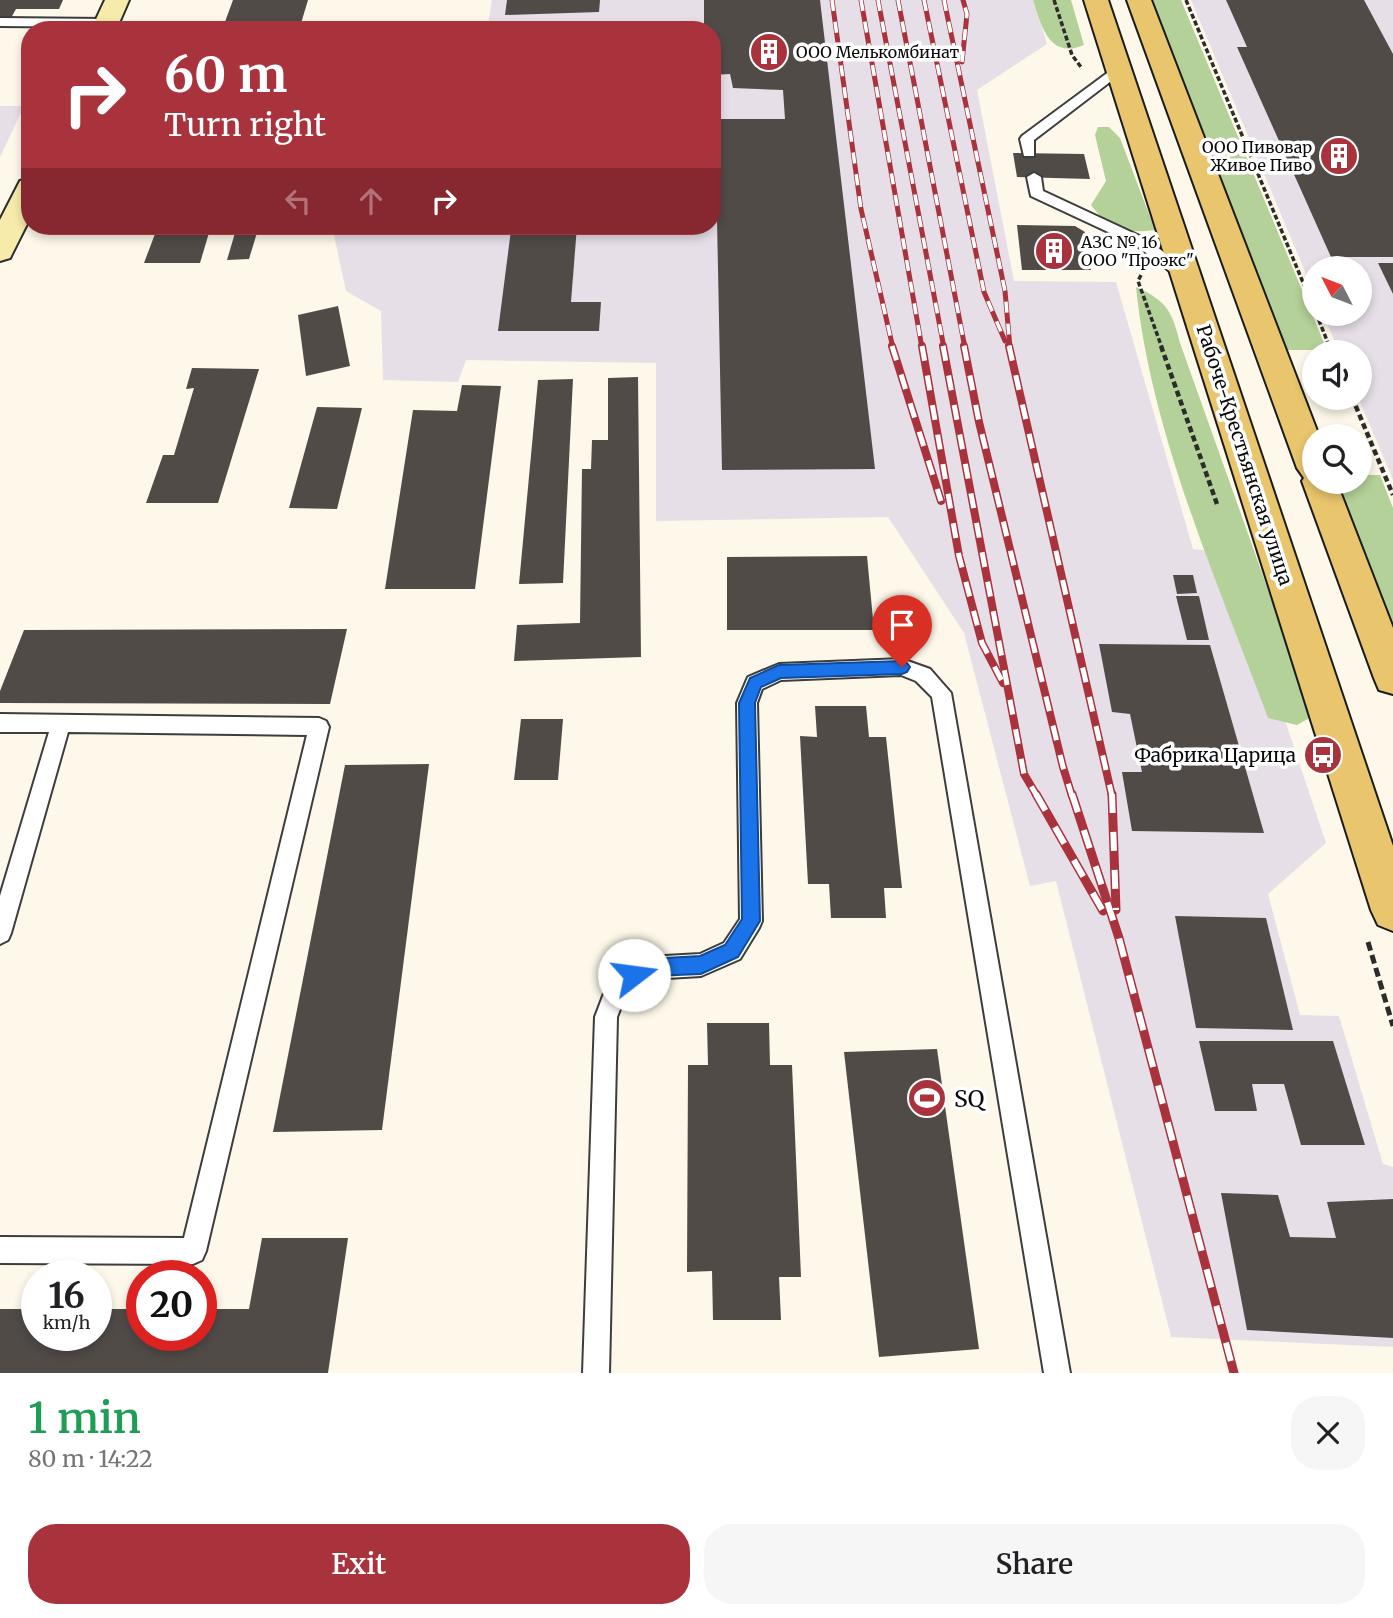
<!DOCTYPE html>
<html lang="en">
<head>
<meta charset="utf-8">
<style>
  :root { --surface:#fff; --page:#f6f6f6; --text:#202124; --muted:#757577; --accent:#a9333d }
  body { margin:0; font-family:Merriweather,serif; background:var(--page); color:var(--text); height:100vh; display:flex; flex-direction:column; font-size:26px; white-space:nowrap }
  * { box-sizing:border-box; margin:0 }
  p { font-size:23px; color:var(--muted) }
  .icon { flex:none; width:38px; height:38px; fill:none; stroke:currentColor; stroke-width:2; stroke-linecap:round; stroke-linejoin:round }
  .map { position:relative; height:1373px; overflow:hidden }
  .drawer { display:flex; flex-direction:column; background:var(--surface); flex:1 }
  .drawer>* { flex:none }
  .hud { position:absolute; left:21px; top:21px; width:700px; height:214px; border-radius:28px; box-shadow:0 4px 10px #0003; background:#a9333d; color:#fff; overflow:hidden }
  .needle { width:46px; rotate:312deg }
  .buttons { position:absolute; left:1302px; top:256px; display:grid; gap:14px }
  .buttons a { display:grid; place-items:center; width:70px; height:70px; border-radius:50%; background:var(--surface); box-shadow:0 4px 10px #0003; font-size:35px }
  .speed { position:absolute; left:21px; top:1260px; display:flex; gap:14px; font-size:35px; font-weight:700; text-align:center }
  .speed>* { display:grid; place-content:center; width:91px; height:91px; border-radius:50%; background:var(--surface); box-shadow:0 4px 10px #0003; line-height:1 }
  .speed small { font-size:18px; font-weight:400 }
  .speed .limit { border:10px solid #d22; background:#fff; color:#111 }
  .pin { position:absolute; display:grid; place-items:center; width:60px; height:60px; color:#fff; margin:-72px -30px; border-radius:50% 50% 50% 0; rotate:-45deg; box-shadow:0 0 7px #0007 }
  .pin .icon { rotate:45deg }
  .me { position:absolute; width:77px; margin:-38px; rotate:75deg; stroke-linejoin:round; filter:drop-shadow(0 0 5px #0008) }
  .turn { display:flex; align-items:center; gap:24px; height:147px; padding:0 28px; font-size:32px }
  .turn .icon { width:91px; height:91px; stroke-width:2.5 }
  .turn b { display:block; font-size:49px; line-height:60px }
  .lanes { display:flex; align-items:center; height:66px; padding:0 28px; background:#0003; justify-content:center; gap:35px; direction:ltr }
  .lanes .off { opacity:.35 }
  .round { display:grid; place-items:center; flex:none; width:74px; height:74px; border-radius:28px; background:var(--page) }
  .summary { display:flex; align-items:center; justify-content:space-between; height:119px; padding:0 28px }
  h1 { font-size:42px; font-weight:600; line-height:52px; color:#1e9e55 }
  .button { display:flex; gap:14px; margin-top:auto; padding:14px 28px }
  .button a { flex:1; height:80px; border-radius:28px; background:var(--accent); color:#fff; font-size:28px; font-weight:600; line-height:80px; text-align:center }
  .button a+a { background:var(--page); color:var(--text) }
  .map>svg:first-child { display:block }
  .industrial { fill:#e7dfe8 }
  .forest { fill:#b4d199 }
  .building { fill:#514b48 }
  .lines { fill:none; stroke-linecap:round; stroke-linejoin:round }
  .lane-casing { stroke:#3d3d3d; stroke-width:4 }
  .secondary-casing { stroke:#2c2c2c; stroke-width:4 }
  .primary-casing { stroke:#1b1b1b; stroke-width:4 }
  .path-far2 { stroke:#2c2c2c; stroke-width:3.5; stroke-dasharray:5 2.5; stroke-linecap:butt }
  .path-far1 { stroke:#2c2c2c; stroke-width:4.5; stroke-dasharray:6 3.5; stroke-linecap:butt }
  .path { stroke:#2c2c2c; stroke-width:5; stroke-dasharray:9 4.5; stroke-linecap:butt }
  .lane { fill:#fff; fill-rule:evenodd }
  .secondary { fill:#f6ebab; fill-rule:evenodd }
  .primary { fill:#e9c66d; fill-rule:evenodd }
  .rail-far2-casing { stroke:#a9333d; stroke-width:5 }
  .rail-far1-casing { stroke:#a9333d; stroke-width:8 }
  .rail-casing { stroke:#a9333d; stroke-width:9 }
  .rail-far2 { stroke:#fff; stroke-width:3.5; stroke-dasharray:11; stroke-linecap:butt }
  .rail-far1 { stroke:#fff; stroke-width:5; stroke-dasharray:15; stroke-linecap:butt }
  .rail { stroke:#fff; stroke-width:6; stroke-dasharray:19; stroke-linecap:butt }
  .route { fill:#1a73e8; stroke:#114b97; stroke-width:2 }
  .labels { text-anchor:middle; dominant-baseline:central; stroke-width:7; stroke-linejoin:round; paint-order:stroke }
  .far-poi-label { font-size:16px; fill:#0a0a0a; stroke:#fff; text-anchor:start }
  .street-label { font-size:19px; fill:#0a0a0a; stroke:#fff }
  .poi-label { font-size:19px; fill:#0a0a0a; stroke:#fff; text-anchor:end }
  .near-poi-label { font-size:23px; fill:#0a0a0a; stroke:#fff; text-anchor:start }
</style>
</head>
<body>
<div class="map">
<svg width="1393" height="1373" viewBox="0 0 1393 1373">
  <rect width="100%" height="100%" fill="#fdf8e9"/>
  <!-- industrial -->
  <g class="industrial">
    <path d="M492 0H1033L1047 44 977 90 1014 281 1116 282 1193 549 1229 553 1326 843 1268 894 1300 1015 1339 1016 1383 1164 1393 1167V1347L1171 1337 1056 881 1030 886 964 633 888 517 656 521V363L466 360 458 382 383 380 381 311 346 291 332 226H712V30H487Z"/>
    <path d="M1191 0H1393V480L1358 397 1360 352H1339L1323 313H1360V268H1314V293Z"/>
    <path d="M0 106H24L0 157Z"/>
  </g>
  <!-- forest -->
  <g class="forest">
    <path d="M1033 0H1071L1084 45C1049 60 1041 25 1033 0Z"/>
    <path d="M1149 0H1181L1327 350H1284Z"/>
    <path d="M1098 127H1109L1120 138 1155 230C1125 234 1110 230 1091 205L1106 181 1095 135Z"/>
    <path d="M1136 287C1167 301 1172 311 1180 343L1313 716 1297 725 1268 718C1217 580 1151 434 1136 287Z"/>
    <path d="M1360 475H1380L1393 508V656L1330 481H1360Z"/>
  </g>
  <!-- building -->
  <g class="building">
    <path d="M0 0H63L59 9H16L11 18H0Z"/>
    <path d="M233 0H308L299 30H222Z"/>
    <path d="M507 0H600L599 12 505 15Z"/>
    <path d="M704 0H820L875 469 722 470 715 119H785L783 90 733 88 730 74 712 75V30H704Z"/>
    <path d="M1226 0H1364L1393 54V257H1331L1237 47H1247Z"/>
    <path d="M1013 153 1084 154 1090 179 1017 177Z"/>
    <path d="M1017 225 1075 226 1085 232 1091 270H1022Z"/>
    <path d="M158 226H211L200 263H144Z"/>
    <path d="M237 226H259L249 259 227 260Z"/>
    <path d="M501 226H577L571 302H601L599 331H498L511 230H500Z"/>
    <path d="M1378 263H1393V294Z"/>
    <path d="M338 306 350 366 306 376 298 315Z"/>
    <path d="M192 368 259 369 218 503H146L163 455H174L194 388 186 389Z"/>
    <path d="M638 377 641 657 514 661 517 625 580 623 582 469H591L592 440H608V378Z"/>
    <path d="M573 379 563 583 519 584 538 380Z"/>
    <path d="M462 385 501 386 475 589H385L413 410 457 411Z"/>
    <path d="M317 407 362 408 337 509 289 508Z"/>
    <path d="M867 556 874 630H727V557Z"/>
    <path d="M1173 575H1193L1197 593 1177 594Z"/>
    <path d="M1176 596H1199L1209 640H1187Z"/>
    <path d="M347 629 330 704 0 703V691L24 630Z"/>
    <path d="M1099 644 1210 645 1264 833 1132 831 1122 772H1142L1130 714 1112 712Z"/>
    <path d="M815 706H866L869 737H886L902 888H884L886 918H831L829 884H808L800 736 817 737Z"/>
    <path d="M521 719H563L558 780H514Z"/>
    <path d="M429 764 382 1130 273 1132 345 765Z"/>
    <path d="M1175 916 1266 918 1293 1030 1196 1028Z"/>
    <path d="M707 1023H769L770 1065H792L801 1277H779L781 1320H713L712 1271 687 1272 688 1065H708Z"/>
    <path d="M1199 1041H1333L1365 1145H1301L1284 1084H1252L1257 1111H1215Z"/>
    <path d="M937 1049 979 1349 879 1357 844 1052Z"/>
    <path d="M1221 1193 1278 1195 1290 1237 1336 1238 1327 1202 1393 1199V1338L1247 1330Z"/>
    <path d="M262 1238H348L328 1373H0V1309H37V1335H96V1309H142V1335H201V1309H249Z"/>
  </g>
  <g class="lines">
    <defs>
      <g id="lane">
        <path d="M0 18 106 19 112 23 106 27 0 26Z"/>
        <path d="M1118 65 1124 69 1123 72 1034 140V156H1024L1020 139 1022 136Z"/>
        <path d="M1034 173 1041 177 1043 191 1146 239 1191 272 1194 276 1191 280H1181L1136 245 1031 196 1027 177Z"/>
        <path d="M902 659 930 669 951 693 1070 1373H1044L932 697 916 681 901 675 781 680 762 689 757 703 762 921 759 928 740 959 701 976 650 979 627 991 617 1017 609 1373H583L595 1017 611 975 648 957 700 954 724 943 740 919 737 703 748 677 779 664Z"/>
        <path d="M0 714 319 718 326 721 329 727 206 1251 202 1260 193 1264 0 1263V1237L184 1238 307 735 68 732 11 933 8 940 0 944V896L49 732H0Z"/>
      </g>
      <g id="secondary">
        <path d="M105 0H129L116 30H91Z"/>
        <path d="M30 178V218L10 258 0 261V220L20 181Z"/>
      </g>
      <g id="primary">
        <path d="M1084 0H1108L1393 846V931L1378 925 1371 910Z"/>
        <path d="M1127 0H1151L1319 436H1314V481H1336L1393 628V694L1379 690 1374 678 1302 481 1304 478 1297 468Z"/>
      </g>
    </defs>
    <!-- lane casing -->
    <use href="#lane" class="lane-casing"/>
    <!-- secondary casing -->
    <use href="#secondary" class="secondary-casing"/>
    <!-- primary casing -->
    <use href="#primary" class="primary-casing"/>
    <!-- path-far2 -->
    <g class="path-far2">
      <path d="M1054 0 1072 55 1081 67"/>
      <path d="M1186 0 1314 309"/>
      <path d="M1141 275 1138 281 1162 348"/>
      <path d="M1316 313 1330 348"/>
    </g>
    <!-- path-far1 -->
    <g class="path-far1">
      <path d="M1161 346 1217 504"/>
      <path d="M1330 346 1332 352"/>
      <path d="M1352 397 1393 495"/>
    </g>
    <!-- path -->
    <path class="path" d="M1368 942 1393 1026"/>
    <!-- lane -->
    <use href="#lane" class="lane"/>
    <!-- secondary -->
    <use href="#secondary" class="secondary"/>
    <!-- primary -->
    <use href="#primary" class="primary"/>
    <defs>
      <g id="rail-far2">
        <path d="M832 0 861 209 893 348"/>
        <path d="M861 0 922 348"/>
        <path d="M878 0 944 348"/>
        <path d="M898 0 965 348"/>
        <path d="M924 0 984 292 1005 341"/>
        <path d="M944 0 1005 291 1010 348"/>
        <path d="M962 62 967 14 963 0"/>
      </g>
      <g id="rail-far1">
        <path d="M892 346 941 501"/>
        <path d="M922 346 959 556 982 643 1003 683"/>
        <path d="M943 346 1024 774 1037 796"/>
        <path d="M964 346 979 422 1063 767 1072 796"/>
        <path d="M1009 346 1112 796"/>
      </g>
      <g id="rail">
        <path d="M1036 794 1103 911"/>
        <path d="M1072 794 1119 938 1234 1373"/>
        <path d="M1112 794 1116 910"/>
      </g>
    </defs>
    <!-- rail-far2 casing -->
    <use href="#rail-far2" class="rail-far2-casing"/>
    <!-- rail-far1 casing -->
    <use href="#rail-far1" class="rail-far1-casing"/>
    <!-- rail casing -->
    <use href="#rail" class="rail-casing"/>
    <!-- rail-far2 -->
    <use href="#rail-far2" class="rail-far2"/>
    <!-- rail-far1 -->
    <use href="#rail-far1" class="rail-far1"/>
    <!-- rail -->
    <use href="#rail" class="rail"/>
  </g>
  <!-- route -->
  <path class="route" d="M902 661 907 663 910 667 907 672 902 674 781 678 761 687 755 703 760 921 738 957 701 974 650 976 634 985 627 982 624 975 627 969 648 959 700 956 725 945 742 919 739 703 750 678 779 665Z"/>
  <!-- icons -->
  <defs>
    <symbol id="building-disc" viewBox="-11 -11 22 22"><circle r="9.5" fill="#a9333d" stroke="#fff"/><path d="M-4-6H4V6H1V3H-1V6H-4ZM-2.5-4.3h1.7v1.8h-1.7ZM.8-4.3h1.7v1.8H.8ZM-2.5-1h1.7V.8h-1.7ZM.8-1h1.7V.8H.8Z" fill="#fff"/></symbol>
    <symbol id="bus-disc" viewBox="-11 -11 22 22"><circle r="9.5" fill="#a9333d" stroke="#fff"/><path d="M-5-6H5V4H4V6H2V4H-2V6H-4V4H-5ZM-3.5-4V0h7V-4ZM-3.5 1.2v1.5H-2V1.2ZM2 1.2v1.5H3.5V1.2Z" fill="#fff"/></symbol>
    <symbol id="stadium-disc" viewBox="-11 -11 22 22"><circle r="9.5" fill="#a9333d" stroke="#fff"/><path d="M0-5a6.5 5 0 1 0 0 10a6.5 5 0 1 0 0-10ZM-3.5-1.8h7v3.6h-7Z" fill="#fff"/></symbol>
  </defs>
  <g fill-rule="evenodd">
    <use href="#building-disc" x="747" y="30" width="44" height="44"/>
    <use href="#building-disc" x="1317" y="134" width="44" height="44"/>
    <use href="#building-disc" x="1032" y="229" width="44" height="44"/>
    <use href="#bus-disc" x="1301" y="733" width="44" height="44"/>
    <use href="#stadium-disc" x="905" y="1076" width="44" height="44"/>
  </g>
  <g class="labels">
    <!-- far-poi labels -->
    <g class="far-poi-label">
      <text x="796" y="52">ООО Мелькомбинат</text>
      <text x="1312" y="147" text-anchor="end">ООО Пивовар<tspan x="1312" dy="18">Живое Пиво</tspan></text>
      <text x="1081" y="242">АЗС № 16<tspan x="1081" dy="18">ООО "Проэкс"</tspan></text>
    </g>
    <!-- street labels -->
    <g class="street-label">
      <text transform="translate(1245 455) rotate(72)">Рабоче-Крестьянская улица</text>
    </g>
    <!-- poi labels -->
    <g class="poi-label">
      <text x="1296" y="755">Фабрика Царица</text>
    </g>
    <!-- near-poi labels -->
    <g class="near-poi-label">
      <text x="954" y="1098">SQ</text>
    </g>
  </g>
</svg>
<div class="buttons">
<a><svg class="needle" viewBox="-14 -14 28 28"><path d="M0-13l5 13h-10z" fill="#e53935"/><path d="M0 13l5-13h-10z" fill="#757577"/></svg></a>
<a><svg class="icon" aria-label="sound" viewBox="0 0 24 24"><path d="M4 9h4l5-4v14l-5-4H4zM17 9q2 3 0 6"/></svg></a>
<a><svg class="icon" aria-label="search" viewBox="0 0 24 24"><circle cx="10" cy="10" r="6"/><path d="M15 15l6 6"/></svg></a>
</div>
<div class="speed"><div>16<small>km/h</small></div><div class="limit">20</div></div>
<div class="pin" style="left:902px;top:667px;background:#d93025"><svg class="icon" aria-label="arrive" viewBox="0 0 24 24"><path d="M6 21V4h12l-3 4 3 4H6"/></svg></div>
<svg class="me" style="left:634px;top:975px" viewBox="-20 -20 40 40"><circle r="19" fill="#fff"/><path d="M0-13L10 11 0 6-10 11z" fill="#1a73e8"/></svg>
<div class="hud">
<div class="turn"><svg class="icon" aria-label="right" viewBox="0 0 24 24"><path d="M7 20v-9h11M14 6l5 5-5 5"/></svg><div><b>60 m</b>Turn right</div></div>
<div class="lanes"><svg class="icon off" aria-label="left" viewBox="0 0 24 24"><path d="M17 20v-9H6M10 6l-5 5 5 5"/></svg><svg class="icon off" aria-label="ahead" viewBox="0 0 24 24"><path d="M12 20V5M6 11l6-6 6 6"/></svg><svg class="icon" aria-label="right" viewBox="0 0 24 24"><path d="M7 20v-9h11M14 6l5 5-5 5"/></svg></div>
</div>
</div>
<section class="drawer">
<div class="summary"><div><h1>1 min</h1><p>80 m · 14:22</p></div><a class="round"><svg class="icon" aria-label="close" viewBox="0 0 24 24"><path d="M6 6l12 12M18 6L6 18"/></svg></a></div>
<div class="button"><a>Exit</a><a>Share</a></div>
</section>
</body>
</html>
